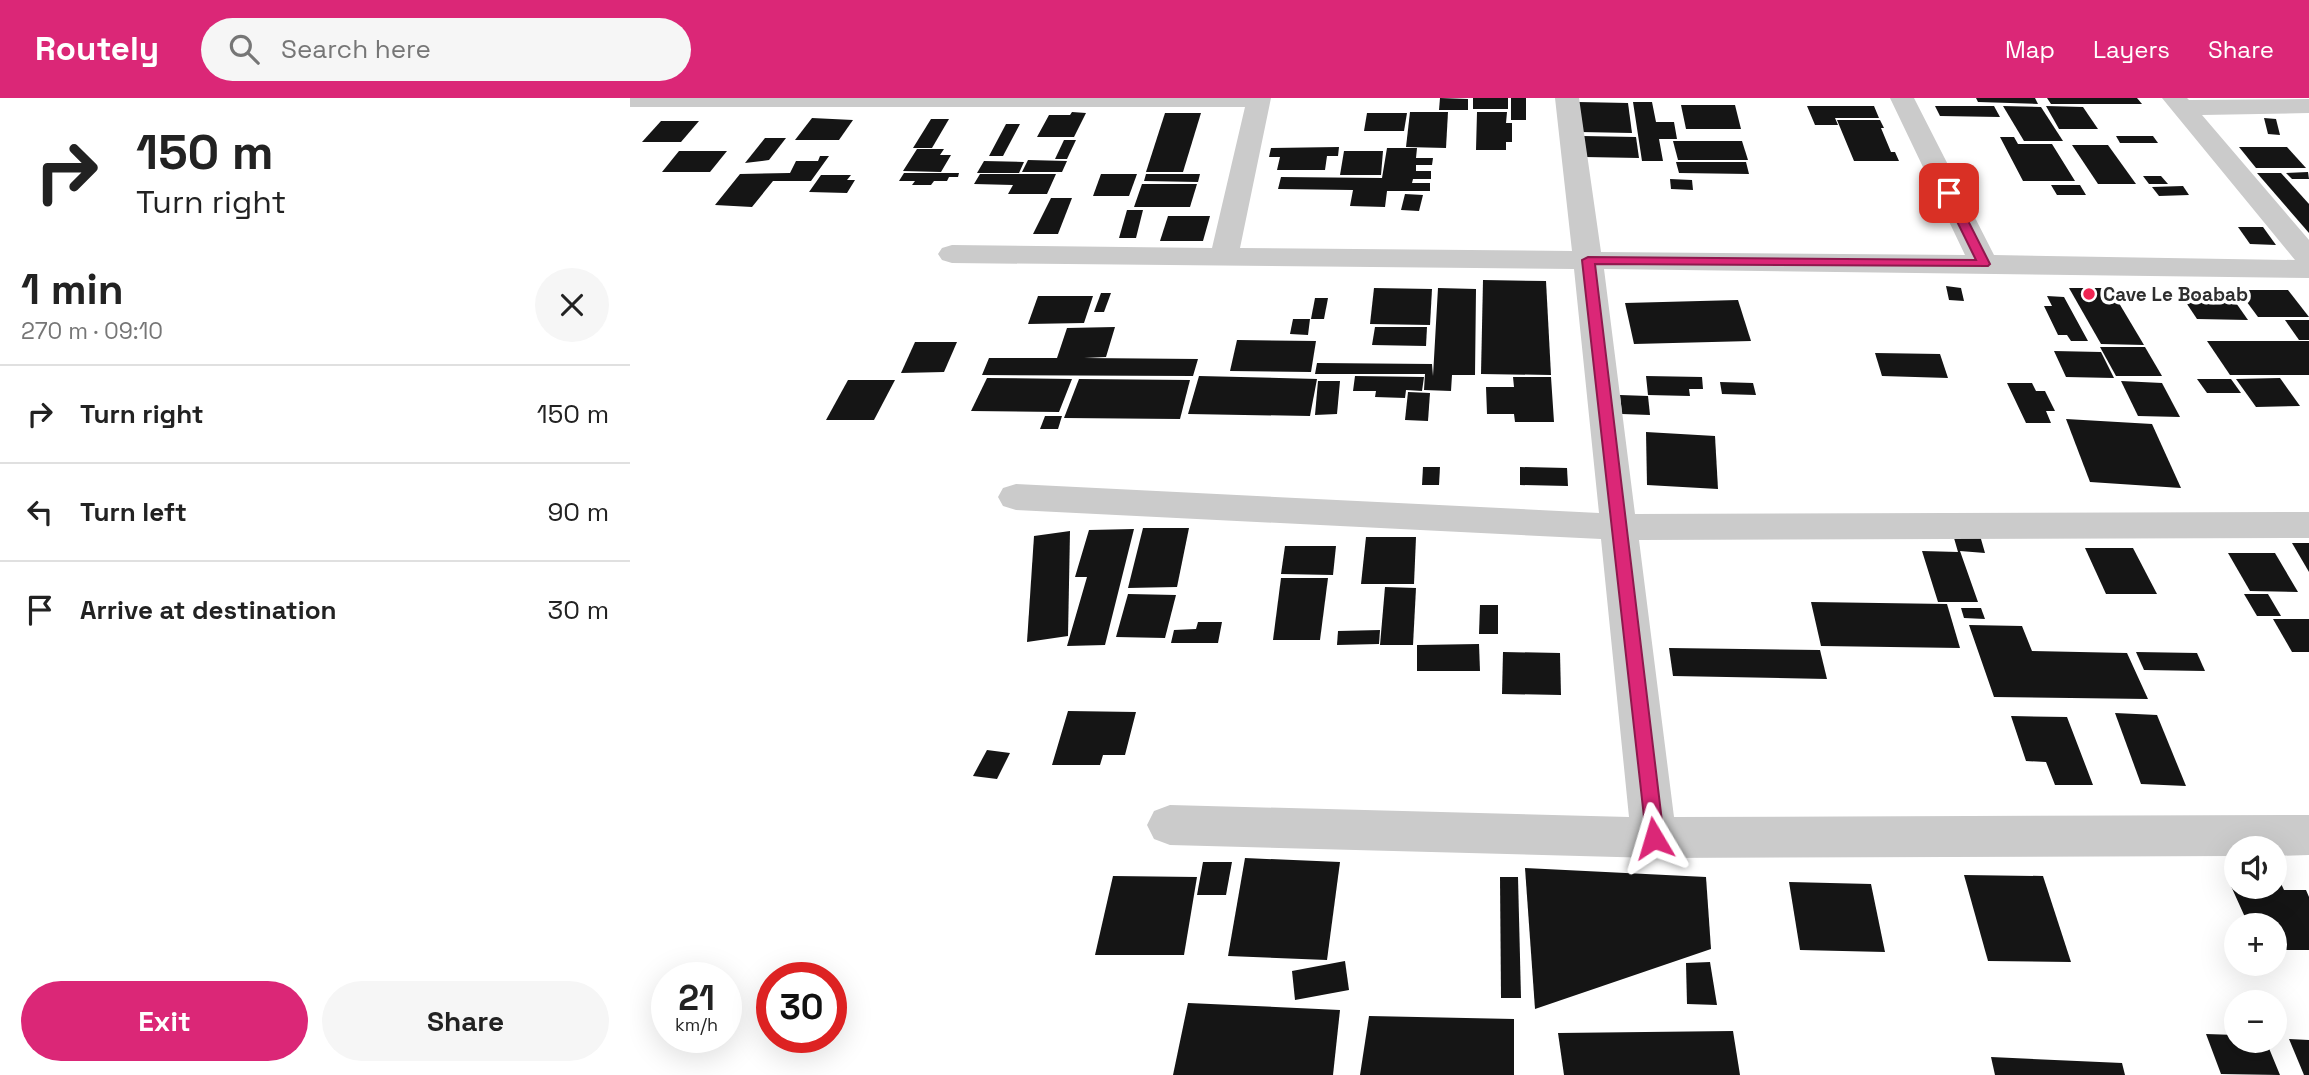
<!DOCTYPE html>
<html lang="en">
<head>
<meta charset="utf-8">
<style>
  :root { --surface:#fff; --page:#f6f6f6; --text:#222; --muted:#767676; --line:#e0e0e0; --accent:#db2777 }
  body { margin:0; font-family:"Space Grotesk",sans-serif; background:var(--page); color:var(--text); height:100vh; display:flex; flex-direction:column; font-size:26px; white-space:nowrap }
  * { box-sizing:border-box; margin:0 }
  p { font-size:23px; color:var(--muted) }
  .icon { flex:none; width:38px; height:38px; fill:none; stroke:currentColor; stroke-width:2; stroke-linecap:round; stroke-linejoin:round }
  .map { position:relative; flex:1; overflow:hidden }
  .drawer { display:flex; flex-direction:column; background:var(--surface); width:630px }
  .drawer>* { flex:none }
  .top-card { background:#fff; color:var(--text); overflow:hidden }
  .fabs { position:absolute; left:1594px; top:738px; display:grid; gap:14px }
  .fabs a { display:grid; place-items:center; width:63px; height:63px; border-radius:50%; background:var(--surface); box-shadow:0 7px 28px #0002; font-size:35px }
  .speed { position:absolute; left:21px; top:864px; display:flex; gap:14px; font-size:35px; font-weight:700; text-align:center }
  .speed>* { display:grid; place-content:center; width:91px; height:91px; border-radius:50%; background:var(--surface); box-shadow:0 7px 28px #0002; line-height:1 }
  .speed small { font-size:18px; font-weight:400 }
  .speed .limit { border:10px solid #d22; background:#fff; color:#111 }
  .pin { position:absolute; display:grid; place-items:center; width:60px; height:60px; color:#fff; margin:-30px; border-radius:14px; box-shadow:0 4px 10px #0006 }
  .me { position:absolute; width:77px; margin:-38px; rotate:353deg; stroke-linejoin:round; filter:drop-shadow(0 0 5px #0008) }
  .turn { display:flex; align-items:center; gap:24px; height:147px; padding:0 21px; font-size:32px }
  .turn .icon { width:91px; height:91px; stroke-width:2.5 }
  .turn b { display:block; font-size:49px; line-height:60px }
  .round { display:grid; place-items:center; flex:none; width:74px; height:74px; border-radius:37px; background:var(--page) }
  .overview { display:flex; align-items:center; justify-content:space-between; height:119px; padding:0 21px }
  h1 { font-size:42px; font-weight:600; line-height:52px }
  .cta { display:flex; gap:14px; margin-top:auto; padding:14px 21px }
  .cta a { flex:1; height:80px; border-radius:42px; background:var(--accent); color:#fff; font-size:28px; font-weight:600; line-height:80px; text-align:center }
  .cta a+a { background:var(--page); color:var(--text) }
  ul { padding:0; list-style:none }
  li { display:flex; align-items:center; gap:21px; height:98px; padding:0 21px; border-top:2px solid var(--line) }
  li div { flex:1 }
  li b { display:block; font-size:26px }
  li em { font-style:normal }
  header { display:flex; align-items:center; gap:42px; box-sizing:border-box; height:98px; padding:0 35px; background:var(--accent); color:#fff }
  header strong { font-size:33px }
  nav { display:flex; gap:38px; margin-inline-start:auto; font-size:24px }
  .search { width:490px; height:63px; background:var(--page); display:flex; align-items:center; gap:18px; box-sizing:border-box; padding:0 24px; border-radius:38px; color:var(--muted); font-size:26px }
  main { display:flex; flex:1; min-height:0 }
  .map>svg:first-child { display:block }
  .building { fill:#151515 }
  .lines { fill:none; stroke-linecap:round; stroke-linejoin:round }
  .minor { fill:#cbcbcb; fill-rule:evenodd }
  .route { fill:#db2777; stroke:#8e194d; stroke-width:2 }
  .poi-dot { fill:#ef2653; stroke:#fff; stroke-width:2.5 }
  .labels { text-anchor:middle; dominant-baseline:central; stroke-width:7; stroke-linejoin:round; paint-order:stroke }
  .far-poi-label { font-size:19px; font-weight:bold; fill:#2e2e2e; stroke:#fff; text-anchor:start }
</style>
</head>
<body>
<header>
<strong>Routely</strong>
<div class="search"><svg class="icon" aria-label="search" viewBox="0 0 24 24"><circle cx="10" cy="10" r="6"/><path d="M15 15l6 6"/></svg>Search here</div>
<nav><a>Map</a><a>Layers</a><a>Share</a></nav>
</header>
<main>
<section class="drawer">
<div class="top-card">
<div class="turn"><svg class="icon" aria-label="right" viewBox="0 0 24 24"><path d="M7 20v-9h11M14 6l5 5-5 5"/></svg><div><b>150 m</b>Turn right</div></div>
</div>
<div class="overview"><div><h1>1 min</h1><p>270 m · 09:10</p></div><a class="round"><svg class="icon" aria-label="close" viewBox="0 0 24 24"><path d="M6 6l12 12M18 6L6 18"/></svg></a></div>
<ul>
<li><svg class="icon" aria-label="right" viewBox="0 0 24 24"><path d="M7 20v-9h11M14 6l5 5-5 5"/></svg><div><b>Turn right</b></div><em>150 m</em></li>
<li><svg class="icon" aria-label="left" viewBox="0 0 24 24"><path d="M17 20v-9H6M10 6l-5 5 5 5"/></svg><div><b>Turn left</b></div><em>90 m</em></li>
<li><svg class="icon" aria-label="arrive" viewBox="0 0 24 24"><path d="M6 21V4h12l-3 4 3 4H6"/></svg><div><b>Arrive at destination</b></div><em>30 m</em></li>
</ul>
<div class="cta"><a>Exit</a><a>Share</a></div>
</section>
<div class="map">
<svg width="1679" height="977" viewBox="0 0 1679 977">
  <rect width="100%" height="100%" fill="#fff"/>
  <!-- building -->
  <g class="building">
    <path d="M810 0 838 1V12H809Z"/>
    <rect x="843" y="0" width="35" height="11"/>
    <rect x="881" y="0" width="15" height="22"/>
    <path d="M1346 0H1405L1408 6 1348 4Z"/>
    <path d="M1417 0H1507L1512 6H1421Z"/>
    <path d="M948 4 998 5 1002 35 950 34Z"/>
    <path d="M1003 4H1022L1026 24H1044L1047 41H1029L1033 63H1012Z"/>
    <path d="M1051 7H1105L1111 31H1056Z"/>
    <path d="M1177 8H1244L1249 20H1205L1208 27H1185Z"/>
    <path d="M1305 8H1364L1370 19 1310 18Z"/>
    <path d="M1373 8 1411 9 1433 43H1394Z"/>
    <path d="M1416 8 1453 9 1468 31H1429Z"/>
    <path d="M442 14 456 15 444 39H407L419 17H440Z"/>
    <path d="M780 14H818L816 50 776 49Z"/>
    <path d="M847 14H877L876 25H882V44H876V52H846Z"/>
    <path d="M535 15H571L553 74H516Z"/>
    <path d="M737 15H777L774 33H734Z"/>
    <path d="M182 20 223 22 209 42H165Z"/>
    <path d="M1634 20 1646 21 1650 37 1638 36Z"/>
    <path d="M301 21H319L302 50H283Z"/>
    <path d="M1207 22H1250L1254 30H1251L1261 54H1265L1269 63H1224Z"/>
    <path d="M31 23H69L51 44H12Z"/>
    <path d="M376 26H390L373 58H359Z"/>
    <path d="M953 38 1006 39 1009 60 955 59Z"/>
    <path d="M1486 38H1523L1528 45H1490Z"/>
    <path d="M1370 39H1384L1388 46H1422L1445 83H1393Z"/>
    <path d="M135 40H156L139 62 115 65Z"/>
    <path d="M434 42H446L437 61H425Z"/>
    <path d="M1043 43H1112L1118 62H1048Z"/>
    <path d="M1442 47H1478L1506 86H1468Z"/>
    <path d="M709 49 708 58H697L695 72H647L650 59H639L641 50Z"/>
    <path d="M1609 49H1657L1676 70H1626Z"/>
    <path d="M757 50H787L786 60H803L802 67H786V73H801V81H783L782 85H800V93H757L755 109 720 108 723 92 648 91 651 79 752 80Z"/>
    <path d="M287 51H314L310 57H321L311 74 273 73Z"/>
    <path d="M49 53H97L80 74H32Z"/>
    <path d="M714 53H753L751 77H710Z"/>
    <path d="M190 58H199L181 83H143L122 109 85 107 110 76 160 75 166 63H188Z"/>
    <path d="M398 62 437 63 432 74H392Z"/>
    <path d="M354 63 394 64 389 75H347Z"/>
    <path d="M1046 64H1116L1119 76 1049 75Z"/>
    <path d="M1678 74 1679 81H1662L1656 75Z"/>
    <path d="M274 75H329L328 79H319L317 83H304L301 87H282L285 83H269Z"/>
    <path d="M1627 75H1651L1679 106V135Z"/>
    <path d="M350 76H426L417 96H378L383 87 344 86Z"/>
    <path d="M471 76H507L499 98H463Z"/>
    <path d="M516 76H570L568 84 514 83Z"/>
    <path d="M191 77H221L217 82H225L217 95 179 94Z"/>
    <path d="M1513 78H1531L1538 86H1519Z"/>
    <path d="M1040 81 1062 82 1063 92 1041 91Z"/>
    <path d="M512 86H567L560 109H504Z"/>
    <path d="M1421 87H1450L1456 97H1427Z"/>
    <path d="M1553 88 1559 97 1529 98 1522 89Z"/>
    <path d="M775 96 793 97 789 113 771 112Z"/>
    <path d="M421 100H442L428 136H403Z"/>
    <path d="M497 112H513L506 140H489Z"/>
    <path d="M538 118H580L573 143H530Z"/>
    <path d="M1608 129H1633L1646 147 1620 146Z"/>
    <path d="M853 182 916 183 921 277 851 276Z"/>
    <path d="M1316 188 1331 190 1334 203 1319 202Z"/>
    <path d="M744 190 802 191 800 227 740 226Z"/>
    <path d="M808 190 846 191 845 277H822L821 293 794 292 795 276H685L687 265 802 266 803 278Z"/>
    <path d="M1439 190H1480L1514 247 1471 246Z"/>
    <path d="M1608 192H1658L1679 219H1628Z"/>
    <path d="M1549 194 1599 195 1618 222 1567 221Z"/>
    <path d="M471 195H481L474 214H464Z"/>
    <path d="M408 198H463L454 225 398 226Z"/>
    <path d="M1417 198 1434 199 1458 243H1441L1437 237H1428L1414 208H1422Z"/>
    <path d="M685 200H698L694 221H681Z"/>
    <path d="M1108 202 1121 243 1004 246 995 205Z"/>
    <path d="M663 221H680L678 237 660 236Z"/>
    <path d="M1655 222H1679V242H1669Z"/>
    <path d="M485 229 476 259 454 260 568 261 563 278 352 277 359 260H427L437 230Z"/>
    <path d="M745 229H797L796 248 742 247Z"/>
    <path d="M607 242 686 243 681 274 600 273Z"/>
    <path d="M1577 243H1679V277H1600Z"/>
    <path d="M285 244H327L314 274 271 275Z"/>
    <path d="M1470 249H1515L1532 278H1486Z"/>
    <path d="M1424 253 1471 254 1484 280 1436 279Z"/>
    <path d="M1245 255 1310 256 1318 280 1252 278Z"/>
    <path d="M569 278 687 281 680 318 558 316Z"/>
    <path d="M725 278 794 279 792 293 776 292 775 300 745 299 746 293H723Z"/>
    <path d="M1016 278 1072 279 1073 291H1059L1060 298 1018 297Z"/>
    <path d="M883 279H921L924 324H885L884 316H857L856 289H884Z"/>
    <path d="M357 280 442 281 429 314 341 313Z"/>
    <path d="M1650 280 1670 308 1626 309 1606 281Z"/>
    <path d="M449 281 560 282 550 321 434 320Z"/>
    <path d="M1567 281H1601L1611 295H1577Z"/>
    <path d="M218 282H265L244 322H196Z"/>
    <path d="M688 283H710L707 316 685 317Z"/>
    <path d="M1491 283 1532 285 1550 319 1508 318Z"/>
    <path d="M1090 284 1123 285 1126 297 1092 296Z"/>
    <path d="M1377 285H1402L1406 293H1415L1425 313H1416L1421 325H1396Z"/>
    <path d="M778 294 800 295 798 323 775 322Z"/>
    <path d="M990 297 1018 298 1020 317 992 316Z"/>
    <path d="M415 318H432L428 331H410Z"/>
    <path d="M1436 321 1522 326 1551 390 1460 384Z"/>
    <path d="M1016 334 1085 338 1088 391 1017 387Z"/>
    <path d="M793 369H810L809 387H792Z"/>
    <path d="M890 369 937 370 938 388 890 387Z"/>
    <path d="M513 430H559L547 489 498 490Z"/>
    <path d="M504 431 475 547 437 548 457 479H445L459 432Z"/>
    <path d="M440 433 438 538 397 544 404 438Z"/>
    <path d="M1322 433 1349 434 1355 455 1330 453 1348 504H1308L1292 453 1328 454Z"/>
    <path d="M736 439H786L784 486H731Z"/>
    <path d="M1662 445H1679V474Z"/>
    <path d="M655 448H706L703 477 651 476Z"/>
    <path d="M1455 450H1503L1527 496H1476Z"/>
    <path d="M1598 455H1645L1668 494 1620 493Z"/>
    <path d="M651 480H698L690 542H643Z"/>
    <path d="M755 489 786 490 783 547H750Z"/>
    <path d="M498 496 546 497 535 540 486 539Z"/>
    <path d="M1614 496H1638L1651 518H1627Z"/>
    <path d="M1181 504 1317 506 1330 550 1191 548Z"/>
    <path d="M850 507H868V536H849Z"/>
    <path d="M1331 510H1351L1355 521 1334 520Z"/>
    <path d="M1643 521H1679V554H1662Z"/>
    <path d="M568 524H592L588 545H541L544 532 566 531Z"/>
    <path d="M1339 527 1392 528 1402 553 1497 555 1518 601 1364 599Z"/>
    <path d="M750 532 749 546 707 547 708 533Z"/>
    <path d="M849 546 850 573H787V547Z"/>
    <path d="M1039 550 1190 552 1197 581 1043 578Z"/>
    <path d="M873 554 930 555 931 597 872 596Z"/>
    <path d="M1506 554 1567 555 1575 573 1514 572Z"/>
    <path d="M438 613 506 614 495 657H473L470 667H422Z"/>
    <path d="M1485 615 1527 617 1556 688 1511 686Z"/>
    <path d="M1381 618 1437 619 1463 687H1425L1416 664 1396 663Z"/>
    <path d="M357 652 380 655 367 681 343 678Z"/>
    <path d="M615 760 710 764 697 862 598 858Z"/>
    <path d="M573 764H602L596 797H567Z"/>
    <path d="M895 770 1076 779 1081 851 905 911Z"/>
    <path d="M1334 777 1413 778 1441 864 1358 863Z"/>
    <path d="M1596 777H1606V789H1645V777H1647L1654 792H1676L1679 799V852H1645V828H1619Z"/>
    <path d="M483 778 567 779 554 857H465Z"/>
    <path d="M870 779H888L891 900H871Z"/>
    <path d="M1159 784 1241 786 1255 854 1170 852Z"/>
    <path d="M715 863 719 892 665 902 662 873Z"/>
    <path d="M1080 864 1087 907 1057 906 1056 865Z"/>
    <path d="M558 905 710 912 703 977H543Z"/>
    <path d="M739 918 884 921V977H730Z"/>
    <path d="M1103 933 1110 977H934L928 935Z"/>
    <path d="M1576 936 1606 937V943H1636L1650 977 1591 976Z"/>
    <path d="M1659 941 1679 942V977H1674Z"/>
    <path d="M1361 959 1492 965 1495 977H1365Z"/>
  </g>
  <g class="lines">
    <!-- minor -->
    <path class="minor" d="M0 0H641L610 150 942 153 925 0H949L971 154 1335 157 1260 0H1284L1364 157 1665 162 1532 0H1557L1559 2 1679 1V15L1572 17 1679 142V180L974 171 1005 416 1679 414V440L1009 442 1044 719 1679 717V757L1645 758V751H1606V758L1024 760 540 747 524 741 517 727 524 713 540 707 999 719 971 441 386 412 373 408 368 399 373 390 386 386 969 415 944 171 322 165 312 162 308 156 312 150 322 147 582 150 615 9H0Z"/>
  </g>
  <!-- route -->
  <path class="route" d="M1315 92 1324 95 1360 166 1358 168 965 166 1034 740 1031 746 1024 748 1017 746 952 162 958 159 1346 162 1313 95Z"/>
  <!-- markers -->
  <circle class="poi-dot" cx="1459" cy="196" r="7"/>
  <g class="labels">
    <!-- far-poi labels -->
    <g class="far-poi-label">
      <text x="1473" y="196">Cave Le Boabab</text>
    </g>
  </g>
</svg>
<div class="fabs">
<a><svg class="icon" aria-label="sound" viewBox="0 0 24 24"><path d="M4 9h4l5-4v14l-5-4H4zM17 9q2 3 0 6"/></svg></a>
<a>+</a>
<a>−</a>
</div>
<div class="speed"><div>21<small>km/h</small></div><div class="limit">30</div></div>
<div class="pin" style="left:1319px;top:95px;background:#d93025"><svg class="icon" aria-label="arrive" viewBox="0 0 24 24"><path d="M6 21V4h12l-3 4 3 4H6"/></svg></div>
<svg class="me" style="left:1024px;top:740px" viewBox="-20 -20 40 40"><path d="M0-17L14 15 0 8-14 15z" fill="#db2777" stroke="#fff" stroke-width="4"/></svg>
</div>
</main>
</body>
</html>
